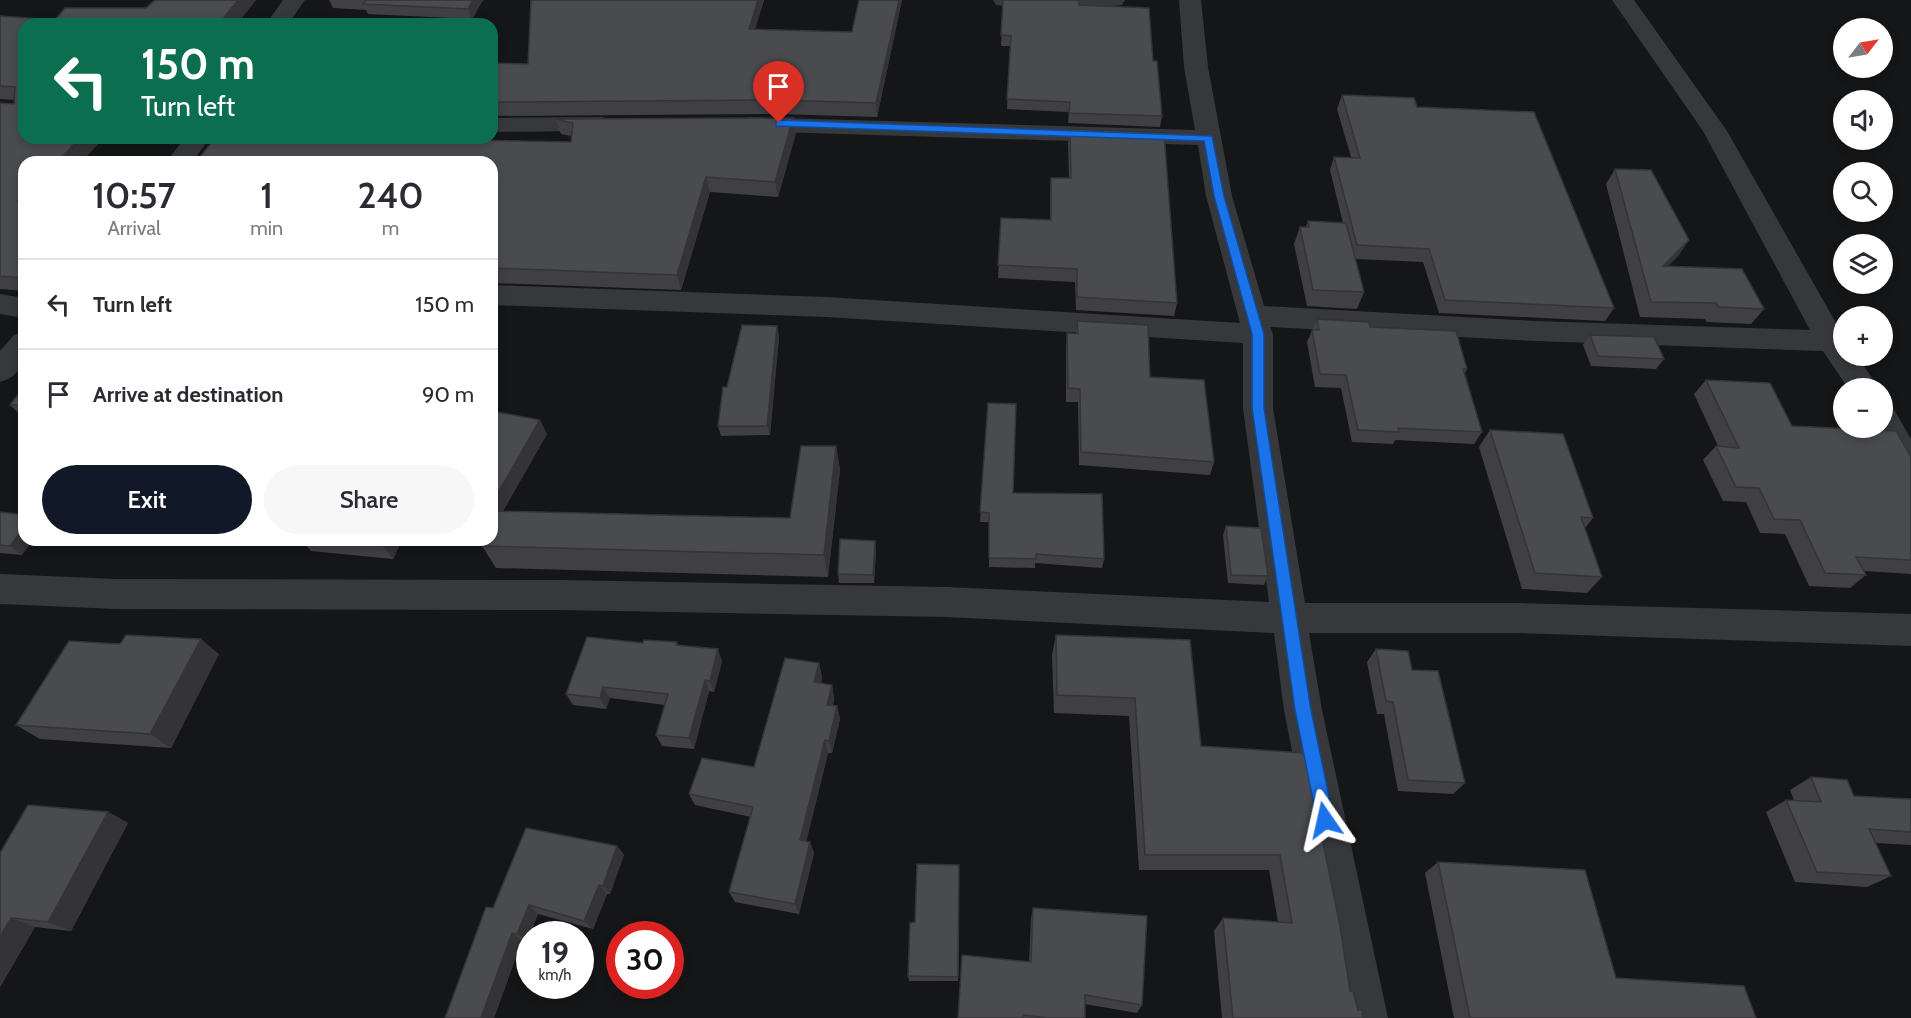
<!DOCTYPE html>
<html lang="en">
<head>
<meta charset="utf-8">
<style>
  :root { --surface:#fff; --page:#f7f7f7; --text:#2b2b33; --muted:#7c7c81; --line:#e1e1e2; --accent:#111827 }
  body { margin:0; font-family:Cabin,sans-serif; background:var(--page); color:var(--text); height:100vh; display:flex; flex-direction:column; font-size:22px; white-space:nowrap }
  * { box-sizing:border-box; margin:0 }
  p { font-size:20px; color:var(--muted) }
  .icon { flex:none; width:33px; height:33px; fill:none; stroke:currentColor; stroke-width:2; stroke-linecap:round; stroke-linejoin:round }
  .map { position:relative; flex:1; overflow:hidden }
  .details { position:absolute; left:18px; top:156px; width:480px; height:390px; display:flex; flex-direction:column; background:var(--surface); border-radius:18px; box-shadow:0 3px 9px #0003 }
  .details>* { flex:none }
  .guide { position:absolute; left:18px; top:18px; width:480px; height:126px; border-radius:18px; box-shadow:0 3px 9px #0003; background:#0b6e4f; color:#fff; overflow:hidden }
  .needle { width:39px; rotate:59deg }
  .buttons { position:absolute; left:1833px; top:18px; display:grid; gap:12px }
  .buttons a { display:grid; place-items:center; width:60px; height:60px; border-radius:50%; background:var(--surface); box-shadow:0 3px 9px #0003; font-size:30px }
  .speed { position:absolute; left:516px; top:921px; display:flex; gap:12px; font-size:30px; font-weight:700; text-align:center }
  .speed>* { display:grid; place-content:center; width:78px; height:78px; border-radius:50%; background:var(--surface); box-shadow:0 3px 9px #0003; line-height:1 }
  .speed small { font-size:15px; font-weight:400 }
  .speed .limit { border:9px solid #d22; background:#fff; color:#111 }
  .pin { position:absolute; display:grid; place-items:center; width:51px; height:51px; color:#fff; margin:-62px -26px; border-radius:50% 50% 50% 0; rotate:-45deg; box-shadow:0 0 6px #0007 }
  .pin .icon { rotate:45deg }
  .me { position:absolute; width:66px; margin:-33px; rotate:349deg; stroke-linejoin:round; filter:drop-shadow(0 0 4px #0008) }
  .turn { display:flex; align-items:center; gap:21px; height:126px; padding:0 24px; font-size:27px }
  .turn .icon { width:78px; height:78px; stroke-width:2.5 }
  .turn b { display:block; font-size:42px; line-height:51px }
  .eta { display:flex; justify-content:space-evenly; align-items:center; height:102px; text-align:center }
  .eta b { font-size:36px; font-weight:600; line-height:42px }
  .primary-button { display:flex; gap:12px; margin-top:auto; padding:12px 24px }
  .primary-button a { flex:1; height:69px; border-radius:36px; background:var(--accent); color:#fff; font-size:24px; font-weight:600; line-height:69px; text-align:center }
  .primary-button a+a { background:var(--page); color:var(--text) }
  ul { padding:0; list-style:none }
  li { display:flex; align-items:center; gap:18px; height:90px; padding:0 24px; border-top:2px solid var(--line) }
  li div { flex:1 }
  li b { display:block; font-size:22px }
  li em { font-style:normal }
  .map>svg:first-child { display:block }
  .lines { fill:none; stroke-linecap:round; stroke-linejoin:round }
  .street { fill:#37383c; fill-rule:evenodd }
  .wall { fill:#404044 }
  .shaded-wall { fill:#343437 }
  .building { fill:#4a4b4f; stroke:#343437; stroke-width:1.5 }
  .route { fill:#1a73e8; stroke:#114b97; stroke-width:1.5 }
</style>
</head>
<body>
<div class="map">
<svg width="1911" height="1018" viewBox="0 0 1911 1018">
  <rect width="100%" height="100%" fill="#151617"/>
  <g class="lines">
    <!-- street -->
    <g class="street">
      <path d="M283 0H305L288 24H266Z"/>
      <path d="M993 0H1125L1122 5 1114 6H1004L996 5Z"/>
      <path d="M1179 0H1201L1208 67 1232 196 1264 306 1535 321 1810 330 1703 131 1612 0H1634L1727 131 1844 337V356H1857L1879 388H1848L1823 351 1535 341 1270 327 1273 334V408L1305 603H1518L1911 614V646L1518 633H1309L1322 710 1388 1018H1344L1284 710 1274 633 946 617 561 610 116 609 0 604V574L116 579 561 580 946 587 1269 602 1243 408V343L826 317 492 305V285L826 297 1240 323 1206 196 1198 145 749 131 740 129 737 124 740 119 749 117 1195 130 1184 67Z"/>
      <path d="M601 117 610 119 613 124 610 129 601 131 492 132V118Z"/>
      <path d="M185 138H210L192 162H166Z"/>
      <path d="M0 294 24 298V318L0 314Z"/>
      <path d="M24 332C24 355 27 374 0 382V351L14 335Z"/>
      <path d="M1882 404 1893 408 1911 439V480L1900 476 1873 428H1882Z"/>
    </g>
  </g>
  <!-- wall -->
  <g class="wall">
    <path d="M155 0H256L237 24H24V138H104L81 162H24V291L0 289V103L14 104 15 100 0 99V16L55 20 146 8Z"/>
    <path d="M329 0H483L472 19 368 14 366 10 333 8Z"/>
    <path d="M531 0H764L755 29 852 32 902 0 877 117 779 114 492 116V63L528 64Z"/>
    <path d="M1003 0 1079 5 1153 61 1162 116 1160 127 1068 123 1069 112 1007 109 1010 46H1001Z"/>
    <path d="M1342 95 1417 107 1614 308 1605 321 1439 313 1423 262 1355 259 1364 292 1357 309 1307 306 1294 244 1300 227H1306L1308 221 1343 223 1330 170 1334 157H1351L1337 109Z"/>
    <path d="M793 118 796 133 778 197 710 192 681 290 492 283V162L571 142V136L561 134 555 119Z"/>
    <path d="M1070 129 1177 303 1174 316 1076 310 1075 282 998 278 1001 218 1050 220V191L1051 178H1069L1068 143Z"/>
    <path d="M1615 169 1689 240 1678 256 1668 266 1764 309 1751 324 1707 322 1705 319 1640 317 1606 184Z"/>
    <path d="M1317 319 1370 327 1467 369 1465 373 1482 432 1474 444 1395 440 1393 444 1352 442 1341 388 1315 387 1307 342Z"/>
    <path d="M1077 321 1150 377 1214 462 1210 475 1079 465 1078 402H1066V347L1067 333 1076 334Z"/>
    <path d="M777 326 779 337 770 435 721 436 718 426 727 387Z"/>
    <path d="M1590 335 1664 359 1656 369 1591 366 1583 345Z"/>
    <path d="M1706 380 1792 426 1911 457V574L1864 571 1866 575 1850 588 1809 586 1785 534 1760 533 1746 502 1723 501 1703 460 1716 446H1718L1694 394Z"/>
    <path d="M24 387V418L10 405Z"/>
    <path d="M988 403 1013 493 1104 559 1102 568 1035 563V568L989 567V522H980Z"/>
    <path d="M492 411 547 434 503 511 790 518 836 446 840 470 828 577 496 568 482 546 492 540Z"/>
    <path d="M1490 430 1593 518 1585 528 1602 577 1587 593 1522 589 1479 447Z"/>
    <path d="M0 512 22 555 0 553Z"/>
    <path d="M1226 526 1268 576 1264 585 1228 583 1223 535Z"/>
    <path d="M301 540H402L393 559 311 551Z"/>
    <path d="M876 550 874 583H839L838 574Z"/>
    <path d="M1056 635 1201 746 1305 753 1350 991 1358 1010 1363 1018H1222L1214 931 1223 918 1278 922 1269 870H1139L1129 716 1054 713 1052 655Z"/>
    <path d="M677 642 678 646 722 661 714 692 709 691 694 749 662 746 656 735 665 705 610 698 606 709 573 705 566 694 643 643Z"/>
    <path d="M1376 649 1412 670 1465 783 1453 794 1398 791 1384 714H1377L1367 662Z"/>
    <path d="M219 654 171 748 40 739 16 725Z"/>
    <path d="M819 663 822 677 821 684 832 685 834 699 833 706H837L840 719 832 753H828L806 842 814 853 799 914 735 902 729 892 751 817 695 805 689 794 754 767Z"/>
    <path d="M1811 777 1854 796 1911 799V845L1875 843 1891 876 1867 887 1795 882 1766 812 1786 800H1794L1790 790Z"/>
    <path d="M108 812 128 823 71 931 35 927 0 987V853Z"/>
    <path d="M617 846 624 855 610 894H607L593 929 538 914 527 941 522 940 494 1018H445L493 908Z"/>
    <path d="M1438 862 1616 978 1756 1018H1454L1425 873Z"/>
    <path d="M959 865 958 981H909L908 976 915 922Z"/>
    <path d="M1033 908 1142 1005 1137 1013 1085 1004V1018H958L1029 962 1031 918Z"/>
  </g>
  <!-- shaded-wall -->
  <g class="shaded-wall">
    <path d="M238 0H256L237 24H219Z"/>
    <path d="M473 0H483L472 19 468 9Z"/>
    <path d="M758 0H764L751 42 749 29Z"/>
    <path d="M899 0H902L877 117 876 103Z"/>
    <path d="M793 118 796 133 778 197 775 182Z"/>
    <path d="M80 138H104L81 162H57Z"/>
    <path d="M706 177 710 192 681 290 677 275Z"/>
    <path d="M1689 240 1678 256 1652 281 1663 266Z"/>
    <path d="M777 326 779 337 770 435 767 426Z"/>
    <path d="M540 420 547 434 499 518 492 507V503Z"/>
    <path d="M836 446 840 470 828 577 824 555Z"/>
    <path d="M24 528V540H33L22 555 10 546Z"/>
    <path d="M386 540H402L393 559 383 546Z"/>
    <path d="M875 541 876 550 874 583 873 575Z"/>
    <path d="M201 639 219 654 171 748 150 734Z"/>
    <path d="M718 649 722 661 714 692 710 681Z"/>
    <path d="M819 663 822 677 817 696 814 682Z"/>
    <path d="M705 680 709 691 694 749 689 738Z"/>
    <path d="M832 685 834 699 830 718 827 705Z"/>
    <path d="M603 687 610 698 606 709 600 698Z"/>
    <path d="M837 706 840 719 832 753 829 741Z"/>
    <path d="M825 740 828 753 804 851 800 840Z"/>
    <path d="M108 812 128 823 71 931 48 922Z"/>
    <path d="M810 842 814 853 799 914 795 904Z"/>
    <path d="M617 846 624 855 610 894 603 886Z"/>
    <path d="M599 885 607 894 593 929 584 921Z"/>
    <path d="M529 905 538 914 527 941 517 934Z"/>
    <path d="M11 918 35 927 0 987V937Z"/>
    <path d="M512 933 522 940 494 1018H481Z"/>
  </g>
  <!-- building -->
  <g class="building">
    <path d="M155 0H238L219 24H24V138H80L57 162H24V195L18 201H24V278L0 276V103L14 104 15 87 0 86V16L55 20 65 8H146Z"/>
    <path d="M366 0H473L468 9 363 4Z"/>
    <path d="M531 0H758L749 29 852 32 859 0H899L876 103 777 100 492 102V63L528 64Z"/>
    <path d="M1003 0H1079V5L1149 8 1153 61H1157L1162 116 1069 113 1070 102 1007 99 1011 36 1001 35Z"/>
    <path d="M1342 95 1414 98 1417 107 1534 112 1614 308 1445 300 1429 249 1357 245 1334 157 1360 158Z"/>
    <path d="M793 118 775 182 706 177 677 275 492 268V162H196L215 138H372L571 142 573 123 555 119Z"/>
    <path d="M1070 129 1164 133 1177 303 1077 297V269L998 265 1001 218 1051 220V178H1071Z"/>
    <path d="M1615 169 1651 170 1689 240 1663 266 1742 269 1764 309 1719 307 1716 303 1651 302Z"/>
    <path d="M1308 221 1346 223 1364 292 1313 290 1300 227H1309Z"/>
    <path d="M1317 319 1369 322 1370 327 1456 331 1467 369H1463L1482 432 1398 428 1399 432 1358 430 1346 375 1320 374 1312 330H1319Z"/>
    <path d="M1077 321 1148 325 1150 377 1204 380 1214 462 1081 452 1080 389 1068 388 1067 333 1078 334Z"/>
    <path d="M742 325 777 326 767 426H718L723 387H727Z"/>
    <path d="M1590 335 1654 337 1664 359 1598 356Z"/>
    <path d="M1706 380 1770 383 1792 426 1896 431 1911 457V560L1856 557 1866 575 1825 573 1800 520 1774 519 1759 488 1736 487 1716 446 1739 448Z"/>
    <path d="M24 387V405H10Z"/>
    <path d="M988 403 1016 404 1013 493 1102 494 1104 559 1036 554V559L989 558V513L980 512Z"/>
    <path d="M492 411 540 420 492 503Z"/>
    <path d="M1490 430 1563 434 1593 518 1581 517 1602 577 1535 573Z"/>
    <path d="M801 446H836L824 555 482 546 484 540H492V516L494 511 790 518Z"/>
    <path d="M24 469V475H19Z"/>
    <path d="M0 512 24 515V528L10 546 0 545Z"/>
    <path d="M1226 526 1261 528 1268 576 1231 575Z"/>
    <path d="M840 539 875 541 873 575 838 574Z"/>
    <path d="M321 540H386L383 546Z"/>
    <path d="M126 635 201 639 150 734 16 725 69 641 120 644Z"/>
    <path d="M1056 635 1190 640 1201 746 1305 753 1340 926 1350 991H1353L1358 1010H1362L1363 1018H1233L1223 918 1292 923 1280 855H1145L1135 698 1057 695Z"/>
    <path d="M587 637 643 643 644 640 677 642 676 645 718 649 710 681 705 680 689 738 656 735 668 694 603 687 600 698 566 694Z"/>
    <path d="M1376 649 1408 651 1412 670 1438 671 1465 783 1408 780 1393 702 1386 701Z"/>
    <path d="M785 658 819 663 814 682 832 685 827 705 837 706 829 741 825 740 800 840 810 842 795 904 729 892 753 807 689 794 702 758 754 767Z"/>
    <path d="M1811 777 1847 780 1854 796 1911 799V832L1869 829 1891 876 1817 872 1786 800 1821 802Z"/>
    <path d="M28 805 108 812 48 922 11 918 0 937V853Z"/>
    <path d="M526 828 617 846 603 886 599 885 584 921 529 905 517 934 512 933 481 1018H445L486 907 493 908Z"/>
    <path d="M1438 862 1585 870 1616 978 1744 986 1756 1018H1470Z"/>
    <path d="M917 864 959 865 958 977 908 976 910 923 915 922Z"/>
    <path d="M1033 908 1147 916 1142 1005 1085 995V1018H1048L1023 1015V1018H958L962 955 1031 962Z"/>
  </g>
  <!-- route -->
  <path class="route" d="M779 120 1212 136 1224 196 1264 334V408L1311 710 1334 820 1331 826 1325 828 1320 826 1317 820 1295 710 1252 408V334L1214 196 1204 141 776 126V121Z"/>
</svg>
<div class="buttons">
<a><svg class="needle" viewBox="-14 -14 28 28"><path d="M0-13l5 13h-10z" fill="#e53935"/><path d="M0 13l5-13h-10z" fill="#7c7c81"/></svg></a>
<a><svg class="icon" aria-label="sound" viewBox="0 0 24 24"><path d="M4 9h4l5-4v14l-5-4H4zM17 9q2 3 0 6"/></svg></a>
<a><svg class="icon" aria-label="search" viewBox="0 0 24 24"><circle cx="10" cy="10" r="6"/><path d="M15 15l6 6"/></svg></a>
<a><svg class="icon" aria-label="layers" viewBox="0 0 24 24"><path d="M12 4l9 5-9 5-9-5zM3 14l9 5 9-5"/></svg></a>
<a>+</a>
<a>−</a>
</div>
<div class="speed"><div>19<small>km/h</small></div><div class="limit">30</div></div>
<div class="pin" style="left:779px;top:123px;background:#d93025"><svg class="icon" aria-label="arrive" viewBox="0 0 24 24"><path d="M6 21V4h12l-3 4 3 4H6"/></svg></div>
<svg class="me" style="left:1325px;top:820px" viewBox="-20 -20 40 40"><path d="M0-17L14 15 0 8-14 15z" fill="#1a73e8" stroke="#fff" stroke-width="4"/></svg>
<div class="guide">
<div class="turn"><svg class="icon" aria-label="left" viewBox="0 0 24 24"><path d="M17 20v-9H6M10 6l-5 5 5 5"/></svg><div><b>150 m</b>Turn left</div></div>
</div>
<section class="details">
<div class="eta">
<div><b>10:57</b><p>Arrival</p></div>
<div><b>1</b><p>min</p></div>
<div><b>240</b><p>m</p></div>
</div>
<ul>
<li><svg class="icon" aria-label="left" viewBox="0 0 24 24"><path d="M17 20v-9H6M10 6l-5 5 5 5"/></svg><div><b>Turn left</b></div><em>150 m</em></li>
<li><svg class="icon" aria-label="arrive" viewBox="0 0 24 24"><path d="M6 21V4h12l-3 4 3 4H6"/></svg><div><b>Arrive at destination</b></div><em>90 m</em></li>
</ul>
<div class="primary-button"><a>Exit</a><a>Share</a></div>
</section>
</div>
</body>
</html>
